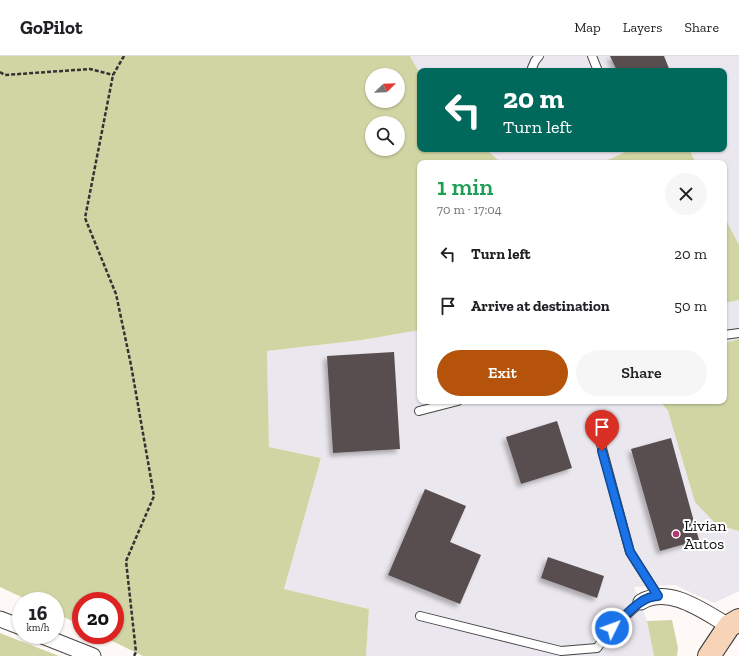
<!DOCTYPE html>
<html lang="en">
<head>
<meta charset="utf-8">
<style>
  :root { --surface:#fff; --page:#f6f6f6; --text:#202124; --muted:#757577; --line:#e0e0e0; --accent:#b45309 }
  body { margin:0; font-family:"Zilla Slab",serif; background:var(--page); color:var(--text); height:100vh; display:flex; flex-direction:column; font-size:15px; white-space:nowrap }
  * { box-sizing:border-box; margin:0 }
  p { font-size:13px; color:var(--muted) }
  .icon { flex:none; width:22px; height:22px; fill:none; stroke:currentColor; stroke-width:2; stroke-linecap:round; stroke-linejoin:round }
  .map { position:relative; flex:1; overflow:hidden }
  .panel { position:absolute; left:417px; top:104px; width:310px; height:244px; display:flex; flex-direction:column; background:var(--surface); border-radius:8px; box-shadow:0 1px 3px #0004 }
  .panel>* { flex:none }
  .hud { position:absolute; left:417px; top:12px; width:310px; height:84px; border-radius:8px; box-shadow:0 1px 3px #0004; background:#00695c; color:#fff; overflow:hidden }
  .needle { width:26px; rotate:67deg }
  .buttons { position:absolute; left:365px; top:12px; display:grid; gap:8px }
  .buttons a { display:grid; place-items:center; width:40px; height:40px; border-radius:50%; background:var(--surface); box-shadow:0 1px 3px #0004; font-size:20px }
  .speed { position:absolute; left:12px; top:536px; display:flex; gap:8px; font-size:20px; font-weight:700; text-align:center }
  .speed>* { display:grid; place-content:center; width:52px; height:52px; border-radius:50%; background:var(--surface); box-shadow:0 1px 3px #0004; line-height:1 }
  .speed small { font-size:10px; font-weight:400 }
  .speed .limit { border:6px solid #d22; background:#fff; color:#111 }
  .pin { position:absolute; display:grid; place-items:center; width:34px; height:34px; color:#fff; margin:-41px -17px; border-radius:50% 50% 50% 0; rotate:-45deg; box-shadow:0 0 4px #0007 }
  .pin .icon { rotate:45deg }
  .me { position:absolute; width:44px; margin:-22px; rotate:48deg; stroke-linejoin:round; filter:drop-shadow(0 0 3px #0008) }
  .turn { display:flex; align-items:center; gap:14px; height:84px; padding:0 20px; font-size:18px }
  .turn .icon { width:52px; height:52px; stroke-width:2.5 }
  .turn b { display:block; font-size:28px; line-height:34px }
  .round { display:grid; place-items:center; flex:none; width:42px; height:42px; border-radius:21px; background:var(--page) }
  .overview { display:flex; align-items:center; justify-content:space-between; height:68px; padding:0 20px }
  h1 { font-size:24px; font-weight:600; line-height:30px; color:#1e9e55 }
  .primary-button { display:flex; gap:8px; margin-top:auto; padding:8px 20px }
  .primary-button a { flex:1; height:46px; border-radius:24px; background:var(--accent); color:#fff; font-size:16px; font-weight:600; line-height:46px; text-align:center }
  .primary-button a+a { background:var(--page); color:var(--text) }
  ul { padding:0; list-style:none }
  li { display:flex; align-items:center; gap:12px; height:52px; padding:0 20px }
  li div { flex:1 }
  li b { display:block; font-size:15px }
  li em { font-style:normal }
  header { display:flex; align-items:center; gap:24px; box-sizing:border-box; height:56px; padding:0 20px; background:var(--surface); border-bottom:1px solid var(--line) }
  header strong { font-size:19px }
  nav { display:flex; gap:22px; margin-inline-start:auto; font-size:14px }
  .map>svg:first-child { display:block }
  .industrial { fill:#eae7ee }
  .forest { fill:#d0d5a3; fill-rule:evenodd }
  .building { fill:#584e4f; filter:url(#shadow) }
  .lines { fill:none; stroke-linecap:round; stroke-linejoin:round }
  .lane-casing { stroke:#444; stroke-width:10 }
  .street-casing { stroke:#444; stroke-width:17 }
  .secondary-casing { stroke:#333; stroke-width:24 }
  .path { stroke:#333; stroke-width:2.5; stroke-dasharray:4 2; stroke-linecap:butt }
  .lane { stroke:#fff; stroke-width:8 }
  .street { stroke:#fff; stroke-width:15 }
  .secondary { stroke:#f7d3b8; stroke-width:22 }
  .route-casing { stroke:#114b97; stroke-width:10 }
  .route { stroke:#1a73e8; stroke-width:7 }
  .poi-dot { fill:#b33775; stroke:#fff; stroke-width:1.5 }
  .labels { text-anchor:middle; dominant-baseline:central; stroke-width:4; stroke-linejoin:round; paint-order:stroke }
  .poi-label { font-size:16px; fill:#111; stroke:#fff; text-anchor:start }
</style>
</head>
<body>
<header>
<strong>GoPilot</strong>
<nav><a>Map</a><a>Layers</a><a>Share</a></nav>
</header>
<div class="map">
<svg width="739" height="600" viewBox="0 0 739 600">
  <defs>
    <filter id="shadow"><feDropShadow dx="-3.5" dy="3.5" stdDeviation="2" flood-color="#0004"/></filter>
  </defs>
  <rect width="100%" height="100%" fill="#fef9f6"/>
  <!-- industrial -->
  <g class="industrial">
    <path d="M410 0H739V189L724 160V107H696L689 93H724V15H420V18Z"/>
    <path d="M485 93H632L601 107H500Z"/>
    <path d="M739 244V283L724 287V247Z"/>
    <path d="M420 274V345H660L668 355 717 469 739 475V535L714 547 675 529 634 531 647 565 654 600H366L369 553 284 533 321 402 269 391 267 295 362 284Z"/>
  </g>
  <!-- forest -->
  <g class="forest">
    <path d="M0 0H410L420 18V93H486L501 107H420V274L362 284 267 295 269 391 321 402 284 533 369 553 366 600H143L100 579H115V545H81V569L55 557V545H30L0 531ZM372 19H398V45H372ZM372 67H398V93H372Z"/>
    <path d="M632 93H689L696 107H601Z"/>
    <path d="M724 160 739 189V244L724 247Z"/>
    <path d="M739 283V475L717 469 695 446 668 355 660 345H724V287Z"/>
    <path d="M672 564 678 592 677 600H654L647 565Z"/>
    <path d="M0 577 59 600H0Z"/>
  </g>
  <!-- building -->
  <g class="building">
    <path d="M610 0H664L670 15H617Z"/>
    <path d="M394 296 400 393 333 397 327 300Z"/>
    <path d="M557 365 572 412 521 428 506 381Z"/>
    <path d="M671 382 699 484 660 495 631 393Z"/>
    <path d="M425 433 466 450 450 486 481 499 460 548 388 519Z"/>
    <path d="M548 501 604 520 597 542 541 522Z"/>
  </g>
  <g class="lines">
    <defs>
      <g id="lane">
        <path d="M592 0 598 15"/>
        <path d="M534 15 532 12 535 5 539 0"/>
        <path d="M724 279 739 277"/>
        <path d="M419 355 458 345"/>
        <path d="M599 381 630 496 658 540"/>
        <path d="M420 560 561 595 597 592 612 572 641 546"/>
      </g>
      <g id="street">
        <path d="M641 546C670 529 704 556 729 570"/>
        <path d="M0 563 21 571"/>
        <path d="M40 579 93 600"/>
      </g>
      <path id="secondary" d="M709 600 729 570 739 564"/>
    </defs>
    <!-- lane casing -->
    <use href="#lane" class="lane-casing"/>
    <!-- street casing -->
    <use href="#street" class="street-casing"/>
    <!-- secondary casing -->
    <use href="#secondary" class="secondary-casing"/>
    <!-- path -->
    <g class="path">
      <path d="M124 0 113 19 85 162 116 238 131 309 154 440 126 505 136 596 134 600"/>
      <path d="M0 16 5 19 90 13 113 19"/>
    </g>
    <!-- lane -->
    <use href="#lane" class="lane"/>
    <!-- street -->
    <use href="#street" class="street"/>
    <!-- secondary -->
    <use href="#secondary" class="secondary"/>
  </g>
  <g class="lines">
    <defs>
      <path id="route" d="M602 395 630 496 658 540C640 540 625 561 612 572"/>
    </defs>
    <!-- route casing -->
    <use href="#route" class="route-casing"/>
    <!-- route -->
    <use href="#route" class="route"/>
  </g>
  <!-- markers -->
  <circle class="poi-dot" cx="676" cy="478" r="4"/>
  <g class="labels">
    <!-- poi labels -->
    <g class="poi-label">
      <text x="684" y="469">Livian<tspan x="684" dy="18">Autos</tspan></text>
    </g>
  </g>
</svg>
<div class="buttons">
<a><svg class="needle" viewBox="-14 -14 28 28"><path d="M0-13l5 13h-10z" fill="#e53935"/><path d="M0 13l5-13h-10z" fill="#757577"/></svg></a>
<a><svg class="icon" aria-label="search" viewBox="0 0 24 24"><circle cx="10" cy="10" r="6"/><path d="M15 15l6 6"/></svg></a>
</div>
<div class="speed"><div>16<small>km/h</small></div><div class="limit">20</div></div>
<div class="pin" style="left:602px;top:395px;background:#d93025"><svg class="icon" aria-label="arrive" viewBox="0 0 24 24"><path d="M6 21V4h12l-3 4 3 4H6"/></svg></div>
<svg class="me" style="left:612px;top:572px" viewBox="-20 -20 40 40"><circle r="17" fill="#1a73e8" stroke="#fff" stroke-width="3"/><path d="M0-11L8 9 0 5-8 9z" fill="#fff"/></svg>
<div class="hud">
<div class="turn"><svg class="icon" aria-label="left" viewBox="0 0 24 24"><path d="M17 20v-9H6M10 6l-5 5 5 5"/></svg><div><b>20 m</b>Turn left</div></div>
</div>
<section class="panel">
<div class="overview"><div><h1>1 min</h1><p>70 m · 17:04</p></div><a class="round"><svg class="icon" aria-label="close" viewBox="0 0 24 24"><path d="M6 6l12 12M18 6L6 18"/></svg></a></div>
<ul>
<li><svg class="icon" aria-label="left" viewBox="0 0 24 24"><path d="M17 20v-9H6M10 6l-5 5 5 5"/></svg><div><b>Turn left</b></div><em>20 m</em></li>
<li><svg class="icon" aria-label="arrive" viewBox="0 0 24 24"><path d="M6 21V4h12l-3 4 3 4H6"/></svg><div><b>Arrive at destination</b></div><em>50 m</em></li>
</ul>
<div class="primary-button"><a>Exit</a><a>Share</a></div>
</section>
</div>
</body>
</html>
